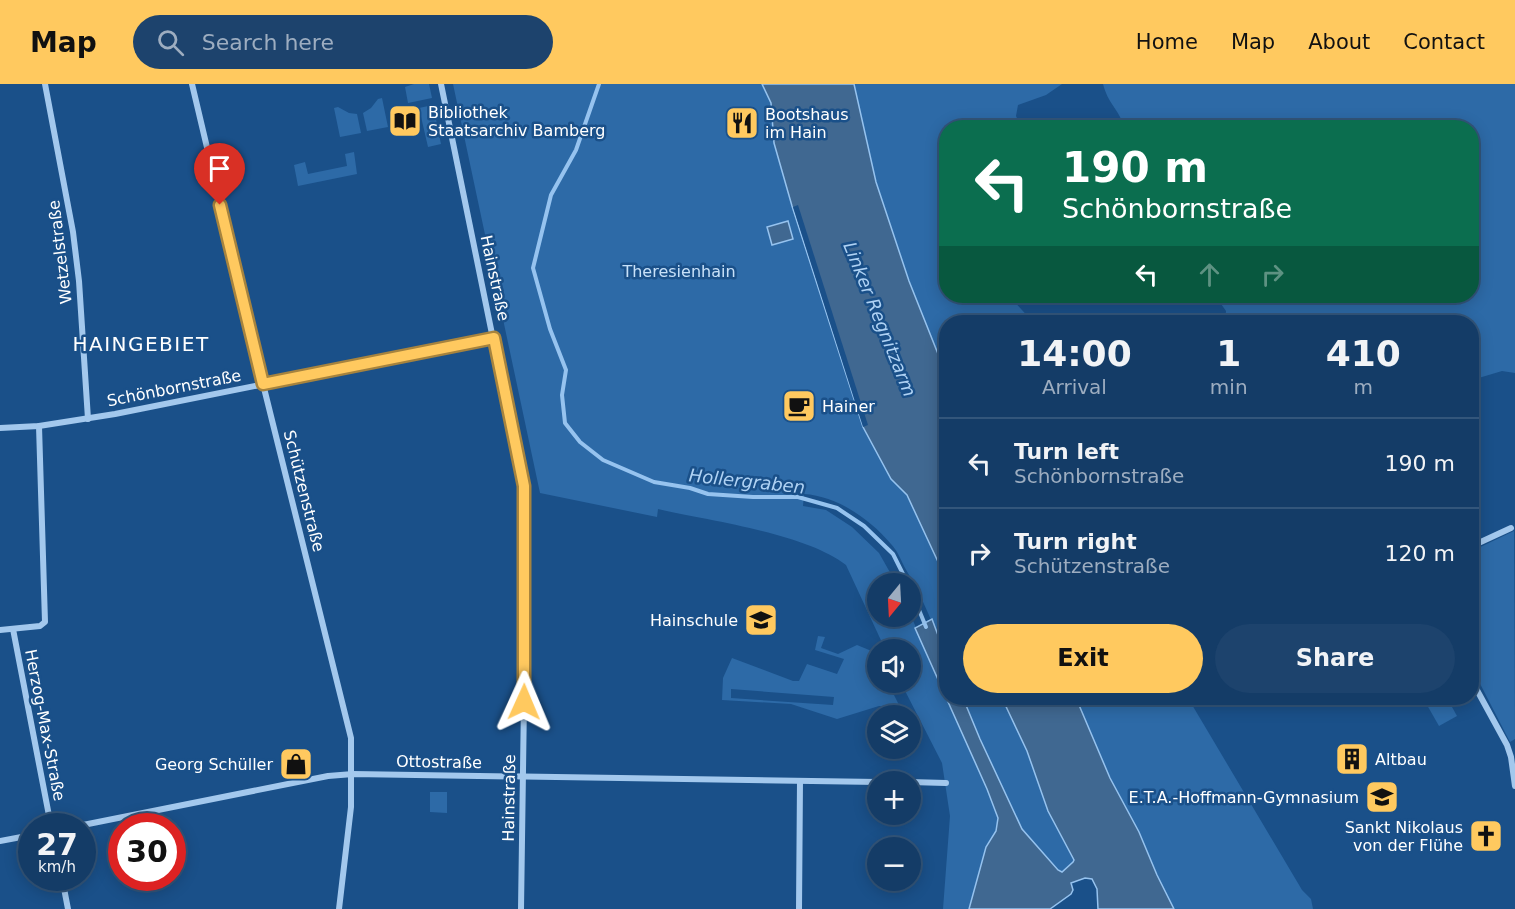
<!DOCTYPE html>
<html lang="en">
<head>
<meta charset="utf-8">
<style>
  :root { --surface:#143c67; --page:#1d436d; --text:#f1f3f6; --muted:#9dadc0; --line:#33567b; --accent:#ffc95f }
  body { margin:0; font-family:"DejaVu Sans",sans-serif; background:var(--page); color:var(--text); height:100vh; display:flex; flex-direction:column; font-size:22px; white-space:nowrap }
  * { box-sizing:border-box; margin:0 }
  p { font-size:20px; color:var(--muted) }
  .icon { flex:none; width:33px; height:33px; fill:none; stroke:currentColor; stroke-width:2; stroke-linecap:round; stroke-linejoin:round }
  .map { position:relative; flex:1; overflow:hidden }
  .side { position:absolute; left:939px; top:231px; width:540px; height:390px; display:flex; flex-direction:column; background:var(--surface); border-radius:24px; box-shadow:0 3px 15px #0003,0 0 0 2px var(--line) }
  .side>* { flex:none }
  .hud { position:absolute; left:939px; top:36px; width:540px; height:183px; border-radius:24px; box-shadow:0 3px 15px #0003,0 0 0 2px var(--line); background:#0b6e4f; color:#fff; overflow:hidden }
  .needle { width:39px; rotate:198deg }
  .buttons { position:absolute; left:867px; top:489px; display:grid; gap:12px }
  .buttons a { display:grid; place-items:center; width:54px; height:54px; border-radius:50%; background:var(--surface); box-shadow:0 3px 15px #0003,0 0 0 2px var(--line); font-size:30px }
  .speed { position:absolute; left:18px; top:729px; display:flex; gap:12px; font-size:30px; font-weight:700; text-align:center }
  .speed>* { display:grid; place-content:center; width:78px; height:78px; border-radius:50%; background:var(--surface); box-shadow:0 3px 15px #0003,0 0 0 2px var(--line); line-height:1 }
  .speed small { font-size:15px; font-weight:400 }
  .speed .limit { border:9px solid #d22; background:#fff; color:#111 }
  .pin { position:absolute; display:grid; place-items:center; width:51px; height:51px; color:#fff; margin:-62px -26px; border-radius:50% 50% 50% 0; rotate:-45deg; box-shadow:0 0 6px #0007 }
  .pin .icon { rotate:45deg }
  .me { position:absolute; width:66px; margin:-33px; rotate:1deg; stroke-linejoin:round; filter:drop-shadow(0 0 4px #0008) }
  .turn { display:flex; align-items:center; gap:21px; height:126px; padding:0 24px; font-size:27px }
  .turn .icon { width:78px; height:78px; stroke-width:2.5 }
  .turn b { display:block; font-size:42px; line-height:51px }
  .lanes { display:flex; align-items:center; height:57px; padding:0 24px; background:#0003; justify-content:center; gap:30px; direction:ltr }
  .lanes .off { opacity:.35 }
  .eta { display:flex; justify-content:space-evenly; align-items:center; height:102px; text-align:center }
  .eta b { font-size:36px; font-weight:800; line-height:42px }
  .button { display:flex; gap:12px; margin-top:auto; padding:12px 24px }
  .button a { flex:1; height:69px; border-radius:36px; background:var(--accent); color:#111; font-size:24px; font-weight:800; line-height:69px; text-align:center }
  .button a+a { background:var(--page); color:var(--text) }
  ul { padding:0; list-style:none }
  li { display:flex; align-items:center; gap:18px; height:90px; padding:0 24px; border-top:2px solid var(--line) }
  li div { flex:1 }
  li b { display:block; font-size:22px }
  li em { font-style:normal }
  header { display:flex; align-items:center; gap:36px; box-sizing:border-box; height:84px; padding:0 30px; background:var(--accent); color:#111 }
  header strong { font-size:28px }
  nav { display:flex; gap:33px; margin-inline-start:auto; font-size:21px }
  .search { width:420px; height:54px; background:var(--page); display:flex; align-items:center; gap:15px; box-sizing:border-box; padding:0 21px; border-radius:33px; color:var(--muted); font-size:22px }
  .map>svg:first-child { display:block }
  .green { fill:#2d6aa7; fill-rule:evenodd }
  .water { fill:#406891; stroke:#96c3ef; stroke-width:1.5 }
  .pier { fill:#1a5089 }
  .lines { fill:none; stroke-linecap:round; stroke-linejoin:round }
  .stream { stroke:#96c3ef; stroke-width:4 }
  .minor { stroke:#a3c8ed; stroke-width:6 }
  .route-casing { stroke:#a6833e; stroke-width:15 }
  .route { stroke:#ffc95f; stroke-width:10 }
  .labels { text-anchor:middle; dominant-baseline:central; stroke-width:5; stroke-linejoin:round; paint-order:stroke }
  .poi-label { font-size:16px; fill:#fff; stroke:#1a5089; text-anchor:start }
  .street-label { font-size:16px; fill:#fff; stroke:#1a5089 }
  .park-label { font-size:16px; fill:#c8e1f9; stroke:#1a5089 }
  .water-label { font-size:18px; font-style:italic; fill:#afd2f4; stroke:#1a5089 }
  .quarter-label { font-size:20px; letter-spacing:1.5px; fill:#fff; stroke:#1a5089 }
</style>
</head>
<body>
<header>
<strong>Map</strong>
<div class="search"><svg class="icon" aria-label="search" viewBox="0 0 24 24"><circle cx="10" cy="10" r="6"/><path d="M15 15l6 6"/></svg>Search here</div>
<nav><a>Home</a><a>Map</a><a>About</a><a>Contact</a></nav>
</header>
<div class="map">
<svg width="1515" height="825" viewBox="0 0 1515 825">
  <rect width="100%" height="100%" fill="#1a5089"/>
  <!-- green -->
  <g class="green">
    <path d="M414 0H429L432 14 408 19 405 3Z"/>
    <path d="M453 0H762L771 19 774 59 792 122 863 343 891 395 907 411 946 495V573C934 542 922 512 905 484 901 476 897 466 891 460 870 435 837 412 804 410L803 422 826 426 852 443 879 469 896 499 878 500V532H911L987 705 998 734 996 747 986 763 969 825H943L950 732 942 679 901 599 910 598V566L885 565 846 481C805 449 710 437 658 425L657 433 540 409Z"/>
    <path d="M854 0H1062L1046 11 1018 21 1016 32 1021 43 946 44V212H1009L1033 238H946V290L909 197 876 98Z"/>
    <path d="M1103 0H1515V289L1502 287 1472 296V238H1225L1226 227 1219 217V212H1472V44L1124 43C1119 25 1108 20 1103 0Z"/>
    <path d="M382 14 388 43 367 47 363 29 371 24 378 15Z"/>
    <path d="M433 21 441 60 428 63 419 24Z"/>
    <path d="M338 23 349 29 357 30 361 49 340 53 334 24Z"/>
    <path d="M354 68 357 90 298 102 294 81 305 78 308 90 347 82 345 70Z"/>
    <path d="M1514 447 1515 655 1510 658 1472 584V467Z"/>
    <path d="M818 552 825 553 821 564 838 570 857 561 874 568 877 576 878 598 888 599 900 623 879 622 837 635 791 620 722 616 723 594 732 574 793 597H799L807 580 837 590 844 575 815 566ZM731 605 834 613 833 621 731 614Z"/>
    <path d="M963 614H1002L1027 667 1048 727 1074 777 1062 788 1058 786 1022 745 980 655Z"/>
    <path d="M1076 614H1188L1302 806 1311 815 1313 825H1174L1157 791 1139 748 1110 694Z"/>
    <path d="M1423 614H1447L1457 632 1439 642Z"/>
    <path d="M430 708H447V729L430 728Z"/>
  </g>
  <!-- water -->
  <g class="water">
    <path d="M762 0H854L876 98 909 197 946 290V495L907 411 891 395 863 343 792 122 774 59 771 19Z"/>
    <path d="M788 137 793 155 772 161 767 143Z"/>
    <path d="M932 535 946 573V614H963L980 655 1022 745 1058 786 1062 788 1073 778 1074 776 1048 727 1027 667 1002 614H1076L1110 694 1139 748 1157 791 1174 825H1098L1097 805 1092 795 1085 794 1071 799 1073 806 1071 810 1050 825H969L986 763 996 747 998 734 987 705 915 544Z"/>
  </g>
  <!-- pier -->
  <path class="pier" d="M798 121 868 341 863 343 793 123Z"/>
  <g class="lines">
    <!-- stream -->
    <g class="stream">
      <path d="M599 0 576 66 551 111 533 184 550 245 566 286 562 311 565 339 580 358 603 376 654 398 690 404 708 410 753 413H798L837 424 864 442 893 470 908 500"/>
      <path d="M910 504 926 543"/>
    </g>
    <!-- minor -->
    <g class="minor">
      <path d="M45 0 73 148 79 197 88 335"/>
      <path d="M192 0 263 300 351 654V723L339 825"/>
      <path d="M441 0 523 402 525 548 521 825"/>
      <path d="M0 344 39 342 115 330 494 254"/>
      <path d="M1472 462 1511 444"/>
      <path d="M13 545 51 742"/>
      <path d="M0 546 40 542 45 538 39 342"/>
      <path d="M1472 597 1507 661 1511 673 1515 702"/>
      <path d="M910 698 946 699"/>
      <path d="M78 742 328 692 353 690 878 698"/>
      <path d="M0 757 32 751"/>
      <path d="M62 794 68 825"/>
      <path d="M799 825 800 697"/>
    </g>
  </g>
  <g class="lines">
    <defs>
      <path id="route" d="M220 121 263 300 494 254 524 402V618"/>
    </defs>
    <!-- route casing -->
    <use href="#route" class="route-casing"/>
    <!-- route -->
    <use href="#route" class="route"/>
  </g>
  <!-- icons -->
  <defs>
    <symbol id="library-square" viewBox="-11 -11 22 22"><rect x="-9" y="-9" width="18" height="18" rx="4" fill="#ffc95f" stroke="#1a5089"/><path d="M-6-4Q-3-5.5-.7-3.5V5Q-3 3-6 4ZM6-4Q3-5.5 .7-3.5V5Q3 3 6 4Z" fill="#111"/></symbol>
    <symbol id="restaurant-square" viewBox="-11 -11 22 22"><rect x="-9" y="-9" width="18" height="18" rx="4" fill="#ffc95f" stroke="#1a5089"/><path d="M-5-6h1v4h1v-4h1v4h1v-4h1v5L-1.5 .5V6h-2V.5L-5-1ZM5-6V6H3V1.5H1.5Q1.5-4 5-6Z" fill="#111"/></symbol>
    <symbol id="cafe-square" viewBox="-11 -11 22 22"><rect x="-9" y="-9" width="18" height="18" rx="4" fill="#ffc95f" stroke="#1a5089"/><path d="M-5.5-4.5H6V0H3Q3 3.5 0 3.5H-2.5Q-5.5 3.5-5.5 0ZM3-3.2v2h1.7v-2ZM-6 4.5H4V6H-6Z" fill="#111"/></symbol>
    <symbol id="school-square" viewBox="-11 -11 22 22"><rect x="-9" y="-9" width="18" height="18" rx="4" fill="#ffc95f" stroke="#1a5089"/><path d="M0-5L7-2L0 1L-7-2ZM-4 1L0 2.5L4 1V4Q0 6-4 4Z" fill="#111"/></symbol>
    <symbol id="building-square" viewBox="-11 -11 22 22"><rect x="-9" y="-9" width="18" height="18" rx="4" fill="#ffc95f" stroke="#1a5089"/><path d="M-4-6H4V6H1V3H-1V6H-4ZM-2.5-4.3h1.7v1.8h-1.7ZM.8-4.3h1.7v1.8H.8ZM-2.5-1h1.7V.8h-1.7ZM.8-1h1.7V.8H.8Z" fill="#111"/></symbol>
    <symbol id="shop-square" viewBox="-11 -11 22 22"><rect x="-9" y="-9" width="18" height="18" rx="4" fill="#ffc95f" stroke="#1a5089"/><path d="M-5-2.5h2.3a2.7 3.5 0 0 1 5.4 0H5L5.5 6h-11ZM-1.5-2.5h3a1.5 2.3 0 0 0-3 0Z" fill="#111"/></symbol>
    <symbol id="church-square" viewBox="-11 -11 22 22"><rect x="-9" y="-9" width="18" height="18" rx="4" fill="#ffc95f" stroke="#1a5089"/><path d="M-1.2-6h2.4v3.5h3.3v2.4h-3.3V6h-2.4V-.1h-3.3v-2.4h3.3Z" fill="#111"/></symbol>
  </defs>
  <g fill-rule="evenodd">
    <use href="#library-square" x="386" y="18" width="38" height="38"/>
    <use href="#restaurant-square" x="723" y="20" width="38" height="38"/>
    <use href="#cafe-square" x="780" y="303" width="38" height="38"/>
    <use href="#school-square" x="742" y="517" width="38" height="38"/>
    <use href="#building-square" x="1333" y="656" width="38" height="38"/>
    <use href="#shop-square" x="277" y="661" width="38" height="38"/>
    <use href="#school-square" x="1363" y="694" width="38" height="38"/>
    <use href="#church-square" x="1467" y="733" width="38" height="38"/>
  </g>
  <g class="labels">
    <!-- poi labels -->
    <g class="poi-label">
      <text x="428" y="28">Bibliothek<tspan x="428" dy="18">Staatsarchiv Bamberg</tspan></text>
      <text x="765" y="30">Bootshaus<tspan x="765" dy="18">im Hain</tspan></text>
      <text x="822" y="322">Hainer</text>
      <text x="738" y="536" text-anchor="end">Hainschule</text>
      <text x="1375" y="675">Altbau</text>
      <text x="273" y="680" text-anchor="end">Georg Schüller</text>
      <text x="1359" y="713" text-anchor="end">E.T.A.-Hoffmann-Gymnasium</text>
      <text x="1463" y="743" text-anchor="end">Sankt Nikolaus<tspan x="1463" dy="18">von der Flühe</tspan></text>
    </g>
    <!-- street labels -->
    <g class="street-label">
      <text transform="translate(60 168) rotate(-97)">Wetzelstraße</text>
      <text transform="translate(495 194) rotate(78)">Hainstraße</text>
      <text transform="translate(174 304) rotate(-11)">Schönbornstraße</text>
      <text transform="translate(304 407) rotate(76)">Schützenstraße</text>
      <text transform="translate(45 641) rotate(79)">Herzog-Max-Straße</text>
      <text transform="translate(439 678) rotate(1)">Ottostraße</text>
      <text transform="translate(509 714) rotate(-89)">Hainstraße</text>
    </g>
    <!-- park labels -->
    <g class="park-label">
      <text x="679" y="187">Theresienhain</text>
    </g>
    <!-- water labels -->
    <g class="water-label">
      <text transform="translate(880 235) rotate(68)">Linker Regnitzarm</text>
      <text transform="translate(747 397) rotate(6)">Hollergraben</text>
    </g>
    <!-- quarter labels -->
    <g class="quarter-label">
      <text x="141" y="260">HAINGEBIET</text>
    </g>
  </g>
</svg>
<div class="buttons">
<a><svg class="needle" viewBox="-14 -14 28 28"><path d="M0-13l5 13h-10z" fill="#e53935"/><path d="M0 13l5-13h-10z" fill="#9dadc0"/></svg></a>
<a><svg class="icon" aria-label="sound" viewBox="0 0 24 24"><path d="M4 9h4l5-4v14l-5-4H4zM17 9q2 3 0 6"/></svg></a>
<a><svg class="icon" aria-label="layers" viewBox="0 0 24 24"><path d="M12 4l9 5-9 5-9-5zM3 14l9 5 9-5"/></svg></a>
<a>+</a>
<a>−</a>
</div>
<div class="speed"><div>27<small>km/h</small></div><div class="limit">30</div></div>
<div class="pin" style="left:220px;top:121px;background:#d93025"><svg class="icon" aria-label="arrive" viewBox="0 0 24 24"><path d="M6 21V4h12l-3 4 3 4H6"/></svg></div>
<svg class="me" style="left:524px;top:618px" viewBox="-20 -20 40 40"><path d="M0-17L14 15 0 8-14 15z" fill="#ffc95f" stroke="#fff" stroke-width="4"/></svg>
<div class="hud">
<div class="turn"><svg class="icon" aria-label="left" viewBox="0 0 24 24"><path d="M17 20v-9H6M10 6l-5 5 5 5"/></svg><div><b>190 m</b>Schönbornstraße</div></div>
<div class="lanes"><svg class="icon" aria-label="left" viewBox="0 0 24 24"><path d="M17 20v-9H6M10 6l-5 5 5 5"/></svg><svg class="icon off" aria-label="ahead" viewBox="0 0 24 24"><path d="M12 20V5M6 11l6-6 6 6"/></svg><svg class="icon off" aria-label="right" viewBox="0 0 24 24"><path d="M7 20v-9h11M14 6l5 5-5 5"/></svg></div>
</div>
<section class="side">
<div class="eta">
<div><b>14:00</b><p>Arrival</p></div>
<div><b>1</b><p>min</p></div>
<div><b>410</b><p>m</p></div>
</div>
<ul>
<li><svg class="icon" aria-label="left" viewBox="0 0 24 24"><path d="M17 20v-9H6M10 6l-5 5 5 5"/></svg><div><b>Turn left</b><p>Schönbornstraße</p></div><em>190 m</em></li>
<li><svg class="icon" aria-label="right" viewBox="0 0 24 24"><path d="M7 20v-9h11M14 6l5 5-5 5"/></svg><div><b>Turn right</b><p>Schützenstraße</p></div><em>120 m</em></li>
</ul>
<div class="button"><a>Exit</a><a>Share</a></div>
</section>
</div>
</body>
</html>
